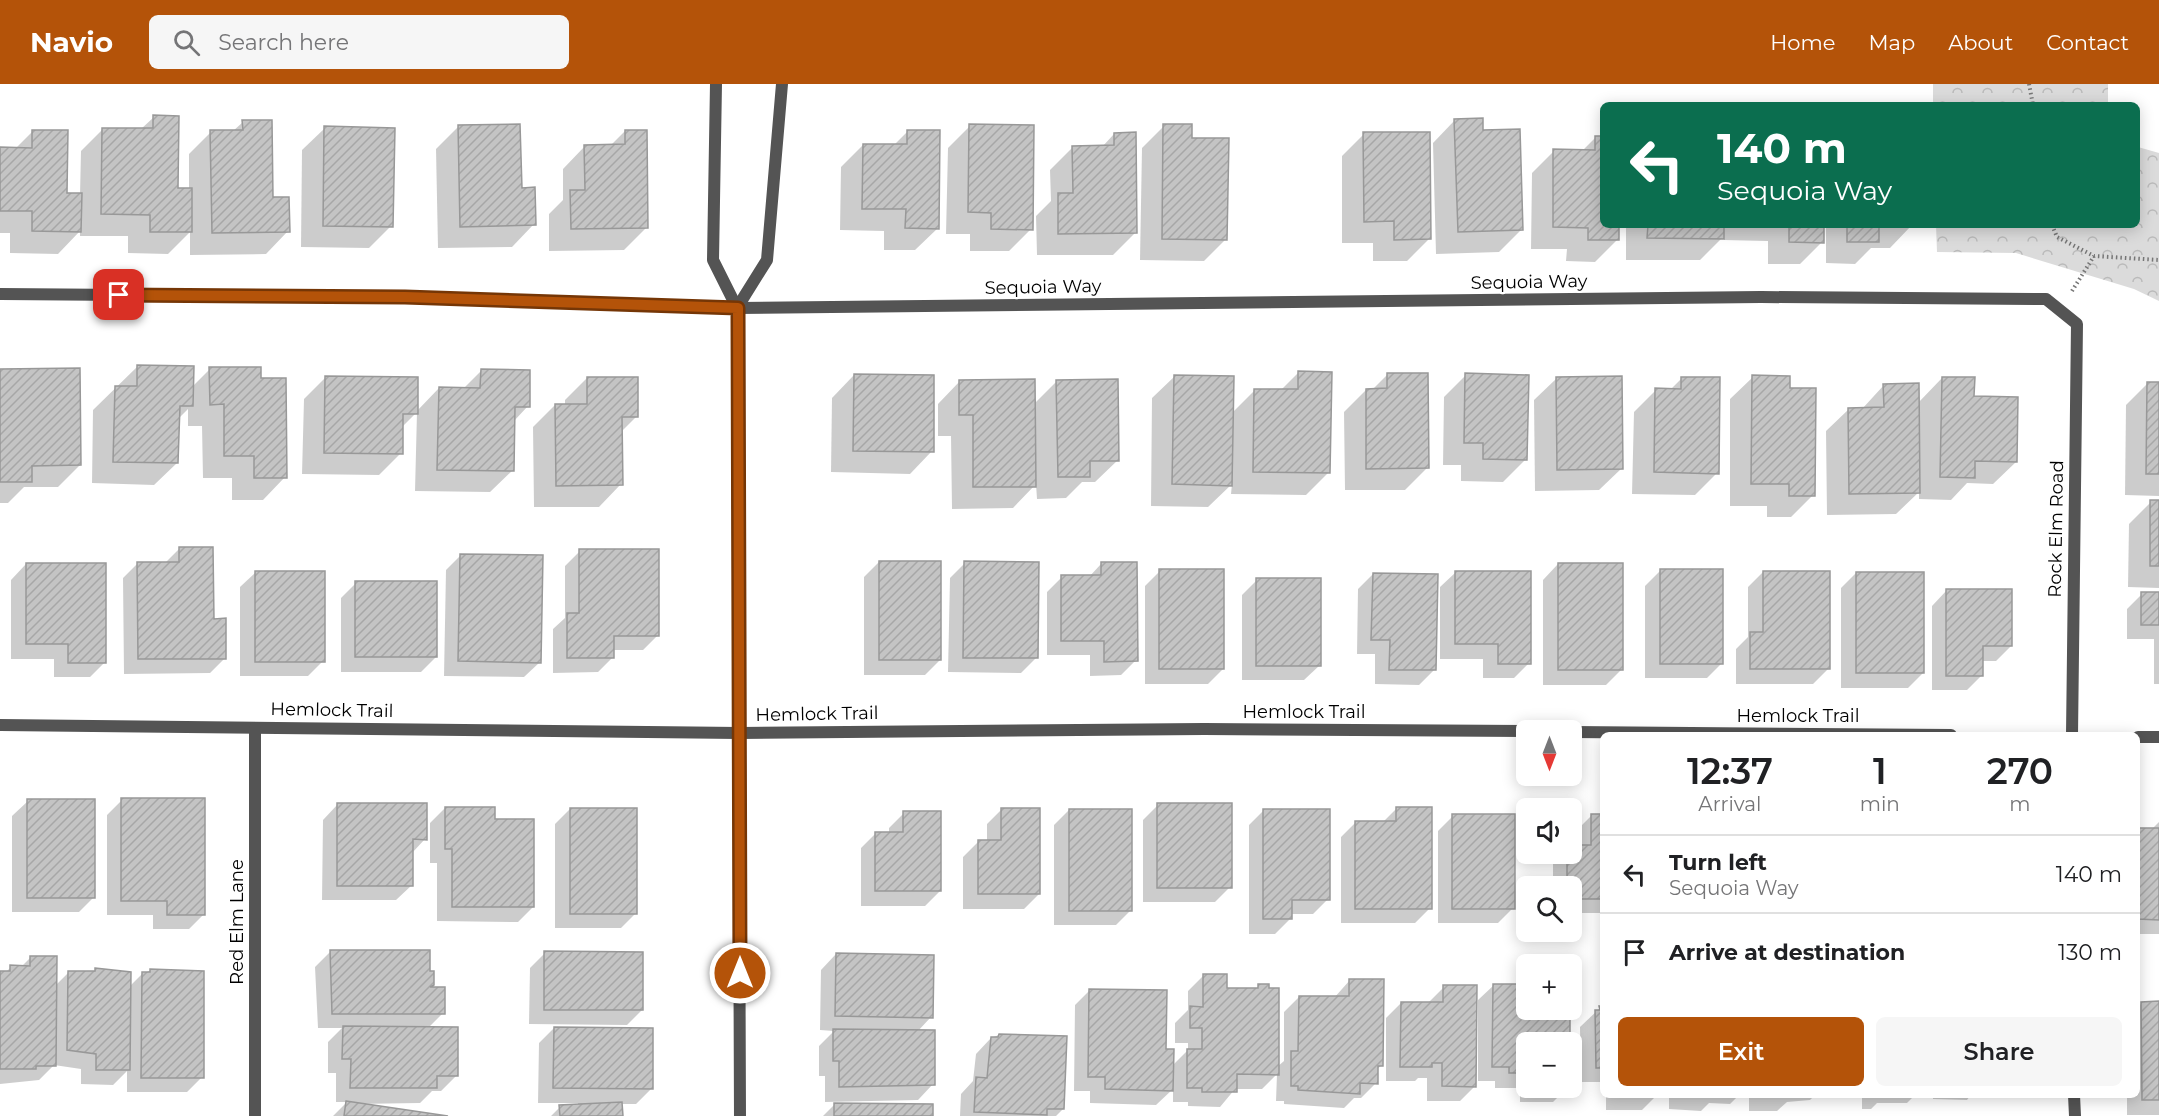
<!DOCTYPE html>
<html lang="en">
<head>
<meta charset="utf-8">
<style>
  :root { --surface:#fff; --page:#f6f6f6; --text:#202124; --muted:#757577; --line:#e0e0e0; --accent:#b45309 }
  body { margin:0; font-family:Montserrat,sans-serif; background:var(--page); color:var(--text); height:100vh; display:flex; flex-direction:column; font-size:22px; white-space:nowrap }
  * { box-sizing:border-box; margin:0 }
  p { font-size:20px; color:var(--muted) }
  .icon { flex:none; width:33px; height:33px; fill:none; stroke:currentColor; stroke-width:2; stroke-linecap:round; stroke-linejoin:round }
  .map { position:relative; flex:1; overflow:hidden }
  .details { position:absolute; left:1600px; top:648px; width:540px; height:366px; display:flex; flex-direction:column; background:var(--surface); border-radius:9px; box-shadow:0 3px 15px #0003 }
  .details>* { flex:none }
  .hud { position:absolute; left:1600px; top:18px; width:540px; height:126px; border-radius:9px; box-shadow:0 3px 15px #0003; background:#0b6e4f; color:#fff; overflow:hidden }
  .needle { width:39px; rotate:180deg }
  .fabs { position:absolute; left:1516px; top:636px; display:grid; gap:12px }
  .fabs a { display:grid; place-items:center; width:66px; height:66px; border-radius:9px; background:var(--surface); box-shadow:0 3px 15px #0003; font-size:30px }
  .pin { position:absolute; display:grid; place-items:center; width:51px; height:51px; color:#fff; margin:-26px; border-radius:12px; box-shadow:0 3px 9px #0006 }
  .me { position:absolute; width:66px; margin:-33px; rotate:0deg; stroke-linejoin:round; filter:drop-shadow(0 0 4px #0008) }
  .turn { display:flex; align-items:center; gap:21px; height:126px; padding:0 18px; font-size:27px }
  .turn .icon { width:78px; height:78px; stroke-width:2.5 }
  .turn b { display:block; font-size:42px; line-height:51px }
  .eta { display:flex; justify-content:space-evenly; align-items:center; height:102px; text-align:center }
  .eta b { font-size:36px; font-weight:600; line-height:42px }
  .button { display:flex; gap:12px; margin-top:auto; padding:12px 18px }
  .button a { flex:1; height:69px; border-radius:9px; background:var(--accent); color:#fff; font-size:24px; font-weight:600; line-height:69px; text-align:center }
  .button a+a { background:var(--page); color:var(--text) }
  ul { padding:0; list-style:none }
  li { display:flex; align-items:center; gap:18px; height:78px; padding:0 18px; border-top:2px solid var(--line) }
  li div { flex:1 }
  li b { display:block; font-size:22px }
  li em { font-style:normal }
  header { display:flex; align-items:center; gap:36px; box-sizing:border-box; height:84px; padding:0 30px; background:var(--accent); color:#fff }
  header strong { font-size:28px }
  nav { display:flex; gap:33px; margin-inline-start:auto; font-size:21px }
  .search { width:420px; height:54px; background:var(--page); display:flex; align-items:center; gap:15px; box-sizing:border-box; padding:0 21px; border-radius:9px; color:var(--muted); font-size:22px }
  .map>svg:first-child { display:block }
  .forest { fill:url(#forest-crowns) }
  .shadow { fill:#0003 }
  .building { fill:url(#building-hatch); stroke:#989898; stroke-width:1.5 }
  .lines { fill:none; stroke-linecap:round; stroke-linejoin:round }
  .path { stroke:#767676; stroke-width:4; stroke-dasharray:1.5 3; stroke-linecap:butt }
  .street { stroke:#545454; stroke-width:12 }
  .route-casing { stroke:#753606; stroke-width:15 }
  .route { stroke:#b45309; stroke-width:10 }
  .labels { text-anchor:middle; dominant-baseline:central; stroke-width:4.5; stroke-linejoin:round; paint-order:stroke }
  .street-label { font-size:18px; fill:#000; stroke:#fff }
</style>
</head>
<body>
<header>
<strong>Navio</strong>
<div class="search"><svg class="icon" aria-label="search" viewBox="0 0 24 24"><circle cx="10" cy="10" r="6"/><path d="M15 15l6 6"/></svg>Search here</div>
<nav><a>Home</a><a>Map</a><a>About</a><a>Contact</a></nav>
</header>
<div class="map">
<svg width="2159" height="1032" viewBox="0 0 2159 1032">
  <defs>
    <pattern id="forest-crowns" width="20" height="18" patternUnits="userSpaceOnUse" patternTransform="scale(1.5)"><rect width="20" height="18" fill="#dbdbdb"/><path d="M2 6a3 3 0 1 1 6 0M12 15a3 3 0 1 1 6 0" fill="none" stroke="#bababa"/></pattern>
    <pattern id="building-hatch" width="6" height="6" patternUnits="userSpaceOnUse" patternTransform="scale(1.5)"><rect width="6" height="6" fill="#c4c4c4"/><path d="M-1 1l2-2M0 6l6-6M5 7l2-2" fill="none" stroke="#a7a7a7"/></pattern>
  </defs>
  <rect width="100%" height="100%" fill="#fff"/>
  <!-- forest -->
  <g class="forest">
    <rect x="1933" y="0" width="175" height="21"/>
    <path d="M2138 63 2159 69V217L2134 205 2016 169 1937 168 1936 141H2138Z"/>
  </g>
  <!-- shadow -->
  <g class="shadow">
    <path d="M154 33 177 106H189V70L211 48 233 47 243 38 271 114 288 147 266 170 190 171V148L168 170 128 169V152H80V147L58 170 10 169V149H0V65H15L33 47 65 111H80L81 67 103 45H141Z"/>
    <path d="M1455 36 1521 146 1499 168 1436 170 1433 59Z"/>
    <path d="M970 42 1031 145 1009 167H970V150H946L948 64Z"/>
    <path d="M1164 42 1190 55 1226 155 1204 177 1140 176 1142 64Z"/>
    <path d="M458 43 520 105 534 140 512 163 438 164 436 65Z"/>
    <path d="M325 44 391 142 369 164 301 163 302 66Z"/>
    <path d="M625 47 646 144 624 166 549 167V130L563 116V85L585 62H610Z"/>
    <path d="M908 47 938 144 915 166H884V147L840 146 841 83 863 61 893 62Z"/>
    <path d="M1114 50 1135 149 1113 171H1037L1036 132 1051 117 1050 86 1073 63H1102Z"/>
    <path d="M1364 50 1430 154 1407 177H1373V159H1342V72Z"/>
    <path d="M1595 54 1604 141H1617V156L1595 178 1566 177 1567 165H1531L1532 89 1554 67H1582Z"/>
    <path d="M1626 141H1823L1822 158 1800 180H1768V157L1724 156V152L1700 176H1626Z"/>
    <path d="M1826 141H1912L1890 164H1871L1855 180 1826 179Z"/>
    <path d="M138 282 192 303 210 285 260 295 285 393 263 416H232V394H203L202 342H188V325L178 335 177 379 154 401 92 399 93 326Z"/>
    <path d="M0 286 80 381 58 403H24L8 419H0Z"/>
    <path d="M481 287 528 322 514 337 513 386 490 408 415 407 417 328 402 343 401 369 379 391 302 390 304 315 326 293 416 328 439 304 463 305Z"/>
    <path d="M1298 289 1329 388 1306 411 1231 410 1232 400 1208 423 1151 422 1152 314 1175 292 1232 329 1255 306H1281Z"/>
    <path d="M1388 290 1427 384 1405 406H1345L1344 328 1366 306H1372Z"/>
    <path d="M854 291 932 367 910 390 831 388 832 314Z"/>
    <path d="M1466 291 1526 375 1503 398 1461 397V381H1443L1444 313Z"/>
    <path d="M1753 293 1789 305 1813 411 1791 433H1767V422H1730V315Z"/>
    <path d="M587 294 637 332 621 348V400L599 423H534L533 343 555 321H565V316Z"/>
    <path d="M1557 294 1622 384 1599 406 1535 407 1534 316Z"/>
    <path d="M1682 294 1717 389 1695 411 1632 410 1634 328 1656 306H1670Z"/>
    <path d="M1942 294 1973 314 2016 378 1993 400 1967 399 1951 416 1919 415V408L1896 430 1827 431 1826 347 1849 325H1862L1884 301 1918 319Z"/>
    <path d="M960 297 1034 320 1057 297 1118 376 1095 398H1082L1066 414 1037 415 1036 400 1013 424 952 425 951 352H938V320Z"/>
    <path d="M2148 299H2159V412L2125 411 2126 321Z"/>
    <path d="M2151 418H2159V504L2128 503 2129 440Z"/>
    <path d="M180 464 212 536 225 574 210 589 124 590 123 494 138 479H165Z"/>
    <path d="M580 467 658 551 643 566H613V573L598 588 553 589V545L565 534V482Z"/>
    <path d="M461 471 540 578 524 593 444 592 446 486Z"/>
    <path d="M879 478 940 576 925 591H864V493Z"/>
    <path d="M965 479 1036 574 1021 589 948 588 950 494Z"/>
    <path d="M26 480 105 578 90 593H54V575H11V496Z"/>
    <path d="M1101 480 1136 576 1121 591 1090 592V571H1047V508L1062 493H1089Z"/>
    <path d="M1558 480 1621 586 1606 601H1543V496Z"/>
    <path d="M1160 487 1223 585 1208 600H1145V502Z"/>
    <path d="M1660 487 1722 579 1707 594H1645V502Z"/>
    <path d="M256 488 323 577 308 592H240V503Z"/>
    <path d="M1456 488 1529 579 1514 594H1483V575H1440V503Z"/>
    <path d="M1763 488 1828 585 1813 600H1736V565L1748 553V503Z"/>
    <path d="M1856 489 1923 589 1908 604H1841V504Z"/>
    <path d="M1373 490 1434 586 1419 601 1375 600V570H1357L1358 505Z"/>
    <path d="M1257 496 1320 581 1304 596H1242V511Z"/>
    <path d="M356 499 436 573 421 588H341V514Z"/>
    <path d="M1947 506 2011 562 1996 577H1982V591L1967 606H1932V522Z"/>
    <path d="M2142 510H2159V600H2154V555H2127V525Z"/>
    <path d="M122 716 204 830 189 845H153V831H107V731Z"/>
    <path d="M28 717 94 813 79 828H12V732Z"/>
    <path d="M338 720 425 755 412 769V801L396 816H322L323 736Z"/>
    <path d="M1158 721 1230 803 1215 818H1143V736Z"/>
    <path d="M445 724 494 736 533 823 518 838 437 837V779H430V739Z"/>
    <path d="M1397 724 1430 824 1415 839H1341V753L1356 738H1383Z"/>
    <path d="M570 725 636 829 621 844H555V740Z"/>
    <path d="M1002 725 1039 810 1024 825H963V773L978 758H987V740Z"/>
    <path d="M1069 726 1131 826 1116 841H1054V741Z"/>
    <path d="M1264 726 1328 815 1313 830H1290V835L1275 850H1249V741Z"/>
    <path d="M904 729 940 807 925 822H861V764L876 749H889V744Z"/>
    <path d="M1453 732 1513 824 1498 839H1438V747Z"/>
    <path d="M1591 732H1604V829H1572V802H1553V777L1561 770H1572V762H1576V747Z"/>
    <path d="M2159 738V850H2138V747L2151 746Z"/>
    <path d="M330 868 429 904 443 929 428 944 456 992 441 1007H432L420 1019 356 1020 438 1032H333L347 1018H336V989H328V958L342 944H318L315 883Z"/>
    <path d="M545 869 642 926 627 941 529 940 530 884Z"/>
    <path d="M836 870 931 933 917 948 933 1000 918 1016 825 1018V992H819V962L834 947 820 946 821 886Z"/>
    <path d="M31 873 55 902 68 889H92L96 886 129 903 142 890 151 886 202 993 187 1008H127V987L113 1001 81 1000V985L54 981 39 996 0 1000V888H6L11 883H21Z"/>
    <path d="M1203 892 1225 905 1255 906 1259 902 1277 983 1284 977V928L1299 913 1334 914 1350 896 1382 981 1376 986V999L1361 1014H1354L1344 1024 1284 1020V1017H1276L1277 990 1262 1005H1235L1220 1023 1188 1022V1018H1173V1005L1156 1021 1090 1019V1007H1074L1075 921 1090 906 1164 966 1172 982 1188 966V959H1175V939L1188 926V907Z"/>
    <path d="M1494 901H1527V926H1569L1568 958H1527V1004H1567L1553 1018H1520V1004H1495V997H1478V916Z"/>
    <path d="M1444 903 1475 1002 1460 1017H1427V994H1418L1415 997H1386V934L1401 919 1429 918Z"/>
    <path d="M2142 919H2159V1031H2127V1011H2138V923Z"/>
    <path d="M1600 924H1604V998H1581L1580 943Z"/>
    <path d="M554 944 651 1005 636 1020H621V1032H551L560 1023 578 1022V1019H538L539 959Z"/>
    <path d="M999 951 1063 1025 1056 1032H960L961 1010 973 997 976 970 991 954Z"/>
    <path d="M1606 1011H1657L1642 1026H1606Z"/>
    <path d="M1669 1011H1739L1730 1020 1709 1019 1701 1027 1669 1025Z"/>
    <path d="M1749 1011H1815L1810 1016 1787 1018 1777 1027H1749Z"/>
    <path d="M1862 1011H1915L1907 1019H1877L1871 1025H1862Z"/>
    <path d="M1925 1011H1994L1970 1012 1967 1016 1933 1015V1011Z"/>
    <path d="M835 1020 932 1032H823Z"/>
  </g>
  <!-- building -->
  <g class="building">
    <path d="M153 31 179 32 178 104H192V148H150V131L101 130 102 44H153Z"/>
    <path d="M1483 34V46L1520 45 1523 146 1458 148 1454 35Z"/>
    <path d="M242 36H272L273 113H289L290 148 212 149 210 46H243Z"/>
    <path d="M520 40 522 104 535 103 536 141 460 143 458 41Z"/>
    <path d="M969 40 1034 41 1033 146 991 145V129L968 128Z"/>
    <path d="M1163 40H1192V54H1229L1227 156 1162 155Z"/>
    <path d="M324 42 395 44 393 143 323 142Z"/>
    <path d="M32 46H68L67 109H82L81 148 32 147V127H0V63L32 64Z"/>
    <path d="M625 46H647L648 144 571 145 570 106H585L584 61 625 60Z"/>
    <path d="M907 46H940L939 145 905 144 906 125H862L863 60H907Z"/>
    <path d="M1136 48 1137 149 1058 150V109H1073L1072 62 1114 61V49Z"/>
    <path d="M1363 48H1430L1431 155 1394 156V137L1364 138Z"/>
    <path d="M1595 52H1604V141H1619V156H1588V144L1553 143V65L1595 66Z"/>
    <path d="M1648 141H1724V155L1647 154Z"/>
    <path d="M1789 141H1824V159L1789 158Z"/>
    <path d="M1847 141H1913L1879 142V158H1847Z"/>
    <path d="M137 281 194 282 193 322H180L178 379 113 378 115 302H137Z"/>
    <path d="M209 283H261V294H286L287 394H254V372H224V320L210 321Z"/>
    <path d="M80 284 81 381 32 382V398H0V285Z"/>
    <path d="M481 285 530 286V323H515L514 387 437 386 439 303 480 304Z"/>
    <path d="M1298 287 1332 288 1330 389 1253 388 1254 305H1298Z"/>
    <path d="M1387 289H1428L1429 384 1366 385V305L1387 304Z"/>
    <path d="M1465 289 1529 291 1527 376 1483 375V359H1464Z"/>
    <path d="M854 290 934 291V368L853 367Z"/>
    <path d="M1174 291 1234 292 1232 402 1172 400Z"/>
    <path d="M1752 291 1790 292V304H1816L1815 412H1789V400H1751Z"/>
    <path d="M325 292 418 293V330H403V370L324 369Z"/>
    <path d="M1622 292 1623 385 1557 386 1556 293Z"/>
    <path d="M587 293H638V333H622L623 401 556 402 555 320H587Z"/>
    <path d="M1681 293H1720L1719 390 1654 388 1655 304 1681 305Z"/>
    <path d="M1942 293H1975L1974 312 2018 313 2017 378 1975 377V394L1940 393Z"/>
    <path d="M1035 295 1036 403H973V331H959V296Z"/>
    <path d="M1118 295 1119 377H1090V393H1058L1056 296Z"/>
    <path d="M2147 298H2159V390H2146Z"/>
    <path d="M1919 299 1920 409 1849 410 1848 324 1884 323 1883 300Z"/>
    <rect x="2150" y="416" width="9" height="66"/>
    <path d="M179 463H213L214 535 226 534V575H138L137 478H179Z"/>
    <path d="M579 465H659V552H614V574H567V529H579Z"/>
    <path d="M460 470 543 471 541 579 458 577Z"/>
    <rect x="879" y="477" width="62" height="99"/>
    <path d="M964 477 1039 478 1038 574H963Z"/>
    <path d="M1101 478H1137L1138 577 1104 578V557H1061V491H1101Z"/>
    <path d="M26 479H106V579H68V560H26Z"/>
    <rect x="1558" y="479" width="65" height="107"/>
    <rect x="1159" y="485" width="65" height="100"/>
    <rect x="1660" y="485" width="63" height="95"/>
    <rect x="255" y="487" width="70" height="91"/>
    <path d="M1455 487H1531V580H1498V560H1455Z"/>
    <path d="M1763 487H1830V585H1750V548H1763Z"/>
    <rect x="1856" y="488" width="68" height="101"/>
    <path d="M1373 489 1438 490 1436 586H1389L1390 556H1371Z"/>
    <rect x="1256" y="494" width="65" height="88"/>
    <rect x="355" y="497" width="82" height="76"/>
    <path d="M1946 505H2012V562H1983V592H1946Z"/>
    <rect x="2141" y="508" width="18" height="33"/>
    <path d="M121 714H205V831H167V817H121Z"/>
    <rect x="27" y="715" width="68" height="99"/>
    <path d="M337 719H427V756L413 755V802H337Z"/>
    <rect x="1157" y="719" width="75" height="85"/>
    <path d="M445 723H495V735H534V823H452V765H445Z"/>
    <path d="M1396 723H1432V825H1355V737H1396Z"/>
    <rect x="570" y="724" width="67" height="106"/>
    <path d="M1001 724H1040V810H978V756H1001Z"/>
    <rect x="1069" y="725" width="63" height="102"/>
    <path d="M1263 725H1330V816H1292V835H1263Z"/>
    <path d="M903 727H941V807H875V748H903Z"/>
    <rect x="1452" y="730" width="63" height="95"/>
    <path d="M1591 730H1604V815H1572V802H1567V770H1572V761H1591Z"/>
    <path d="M2138 744H2159V836L2138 835Z"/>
    <path d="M330 866H430V887H434V901L430 903H445V930H332Z"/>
    <path d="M544 867 643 868V926H544Z"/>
    <path d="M836 869 934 871 933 934 835 932Z"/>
    <path d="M30 872H57L56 982H36V985H0V887H10V881L30 882Z"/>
    <path d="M95 884 131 888 130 986H96V970L67 966 68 887H95Z"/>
    <path d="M150 885 204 887V994H141L142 888H150Z"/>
    <path d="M1203 890H1227V904H1258V900H1269V904H1279V991L1237 990V1008H1202V1004H1187V965H1202V944H1190V922L1203 923Z"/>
    <path d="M1349 895H1384L1383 982H1378V1000L1360 999V1010L1298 1006V1002H1291V967H1298L1299 912H1349Z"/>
    <path d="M1493 900H1527V926H1570V958H1527V989H1509V983H1492Z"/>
    <path d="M1443 901H1477L1476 1003 1442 1002V979H1432V983H1400L1401 918H1443Z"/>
    <path d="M1089 905 1167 906 1166 965H1174L1173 1007 1105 1005V993H1088Z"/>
    <path d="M2159 917V1016H2142L2141 918Z"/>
    <path d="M1599 922H1604V984H1596L1595 926H1600Z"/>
    <path d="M343 942 458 943V992H437V1004H350L351 975H342Z"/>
    <path d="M554 943 653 944V1005L553 1004Z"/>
    <path d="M833 945 935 946V1001L839 1003V977H833Z"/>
    <path d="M999 950 1067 952 1064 1025H1047V1031L974 1028 976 993 987 994 991 953H998Z"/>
    <path d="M346 1017 448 1032H344Z"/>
    <path d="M622 1018 623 1032H560L559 1021Z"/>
    <path d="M834 1019 933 1020V1032H834Z"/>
  </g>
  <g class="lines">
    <!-- path -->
    <g class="path">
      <path d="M2029 0 2033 21"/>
      <path d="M2052 141 2057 153 2094 172 2159 176"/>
      <path d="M2072 207 2094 172"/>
    </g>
    <!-- street -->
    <g class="street">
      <path d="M716 0 713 176 737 224 740 1032"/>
      <path d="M0 210 405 213 737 224 1761 213 2046 215 2077 240 2072 651"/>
      <path d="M737 224 767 176 782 0"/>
      <path d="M0 641 739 649 1204 645 1527 647"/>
      <path d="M255 644V1032"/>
      <path d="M1572 648 1951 651"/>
      <path d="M2138 653H2159"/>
      <path d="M2074 1011 2075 1032"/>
    </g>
  </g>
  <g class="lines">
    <defs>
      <path id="route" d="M119 211 405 213 738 224 740 889"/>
    </defs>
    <!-- route casing -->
    <use href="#route" class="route-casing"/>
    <!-- route -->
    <use href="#route" class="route"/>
  </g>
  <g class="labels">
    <!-- street labels -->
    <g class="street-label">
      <text transform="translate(1529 198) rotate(-1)">Sequoia Way</text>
      <text transform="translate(1043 203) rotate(-1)">Sequoia Way</text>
      <text transform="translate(2056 445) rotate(-89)">Rock Elm Road</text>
      <text transform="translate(332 626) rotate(1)">Hemlock Trail</text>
      <text x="1304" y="628">Hemlock Trail</text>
      <text transform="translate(817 630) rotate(-1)">Hemlock Trail</text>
      <text x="1798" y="632">Hemlock Trail</text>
      <text transform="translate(237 838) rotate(-90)">Red Elm Lane</text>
    </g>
  </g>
</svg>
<div class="fabs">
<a><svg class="needle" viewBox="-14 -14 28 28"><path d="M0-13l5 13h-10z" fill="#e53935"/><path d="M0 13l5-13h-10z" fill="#757577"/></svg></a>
<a><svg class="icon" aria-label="sound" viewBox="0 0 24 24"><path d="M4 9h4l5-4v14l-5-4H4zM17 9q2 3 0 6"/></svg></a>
<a><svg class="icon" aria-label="search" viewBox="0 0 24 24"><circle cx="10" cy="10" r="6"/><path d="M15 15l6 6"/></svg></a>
<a>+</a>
<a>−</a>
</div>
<div class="pin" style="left:119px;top:211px;background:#d93025"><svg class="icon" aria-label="arrive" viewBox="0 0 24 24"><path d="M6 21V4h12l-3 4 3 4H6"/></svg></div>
<svg class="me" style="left:740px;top:889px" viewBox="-20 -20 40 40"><circle r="17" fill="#b45309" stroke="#fff" stroke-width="3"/><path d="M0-11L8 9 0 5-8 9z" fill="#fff"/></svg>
<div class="hud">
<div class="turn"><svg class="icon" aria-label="left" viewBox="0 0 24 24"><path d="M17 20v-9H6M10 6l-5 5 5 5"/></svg><div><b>140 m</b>Sequoia Way</div></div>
</div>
<section class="details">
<div class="eta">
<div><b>12:37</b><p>Arrival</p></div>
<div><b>1</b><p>min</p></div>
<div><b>270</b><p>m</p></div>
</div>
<ul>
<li><svg class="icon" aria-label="left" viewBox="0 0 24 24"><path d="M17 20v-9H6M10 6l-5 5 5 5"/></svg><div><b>Turn left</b><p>Sequoia Way</p></div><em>140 m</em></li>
<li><svg class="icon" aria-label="arrive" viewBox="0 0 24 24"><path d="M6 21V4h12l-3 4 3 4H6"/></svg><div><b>Arrive at destination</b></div><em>130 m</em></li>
</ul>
<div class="button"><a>Exit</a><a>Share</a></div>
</section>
</div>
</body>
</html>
